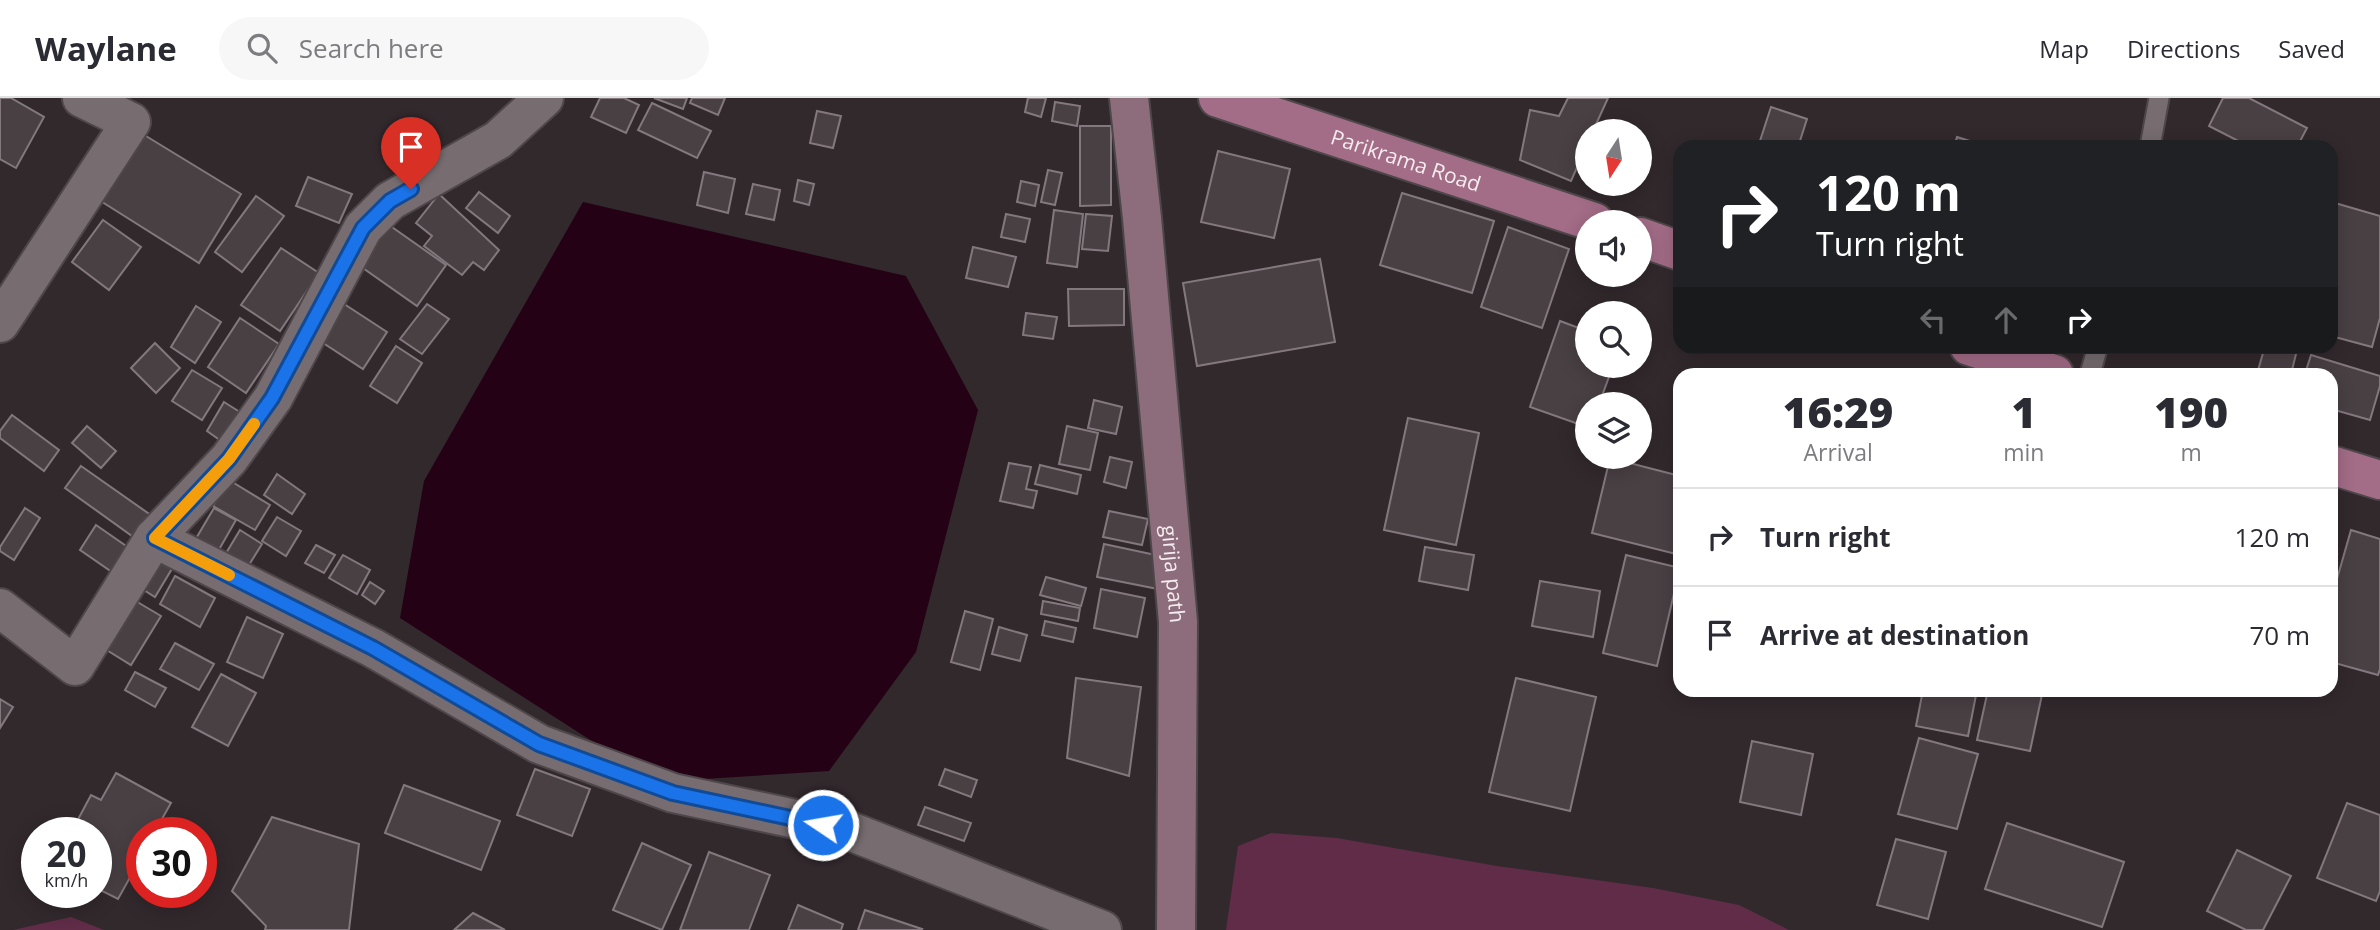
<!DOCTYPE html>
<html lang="en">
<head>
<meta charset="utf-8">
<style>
  :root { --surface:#fff; --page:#f7f7f7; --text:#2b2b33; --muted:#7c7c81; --line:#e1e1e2 }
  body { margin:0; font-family:"Open Sans",sans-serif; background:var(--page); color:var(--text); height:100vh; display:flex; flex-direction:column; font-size:26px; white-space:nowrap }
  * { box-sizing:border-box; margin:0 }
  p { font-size:23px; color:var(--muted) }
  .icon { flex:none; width:38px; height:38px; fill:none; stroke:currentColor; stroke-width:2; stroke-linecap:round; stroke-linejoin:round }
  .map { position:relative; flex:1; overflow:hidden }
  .side { position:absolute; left:1673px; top:270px; width:665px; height:329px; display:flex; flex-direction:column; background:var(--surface); border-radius:21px; box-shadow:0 4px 18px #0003 }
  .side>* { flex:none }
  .banner { position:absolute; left:1673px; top:42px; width:665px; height:214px; border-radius:21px; box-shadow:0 4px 18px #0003; background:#202124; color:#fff; overflow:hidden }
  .needle { width:46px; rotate:192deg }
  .tools { position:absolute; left:1575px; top:21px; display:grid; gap:14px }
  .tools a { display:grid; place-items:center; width:77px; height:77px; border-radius:50%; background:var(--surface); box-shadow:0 4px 18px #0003; font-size:35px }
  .speed { position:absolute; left:21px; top:719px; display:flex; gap:14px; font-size:35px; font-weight:700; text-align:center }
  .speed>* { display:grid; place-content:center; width:91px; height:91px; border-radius:50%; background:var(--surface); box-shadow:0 4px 18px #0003; line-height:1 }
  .speed small { font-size:18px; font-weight:400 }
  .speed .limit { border:10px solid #d22; background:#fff; color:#111 }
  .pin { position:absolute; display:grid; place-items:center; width:60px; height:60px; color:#fff; margin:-72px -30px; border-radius:50% 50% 50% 0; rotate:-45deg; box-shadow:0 0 7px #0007 }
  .pin .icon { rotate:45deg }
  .me { position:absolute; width:77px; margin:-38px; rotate:282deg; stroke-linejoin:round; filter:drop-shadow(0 0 5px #0008) }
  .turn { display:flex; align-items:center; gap:24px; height:147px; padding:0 28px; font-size:32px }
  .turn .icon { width:91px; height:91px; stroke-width:2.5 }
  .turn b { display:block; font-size:49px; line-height:60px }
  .lanes { display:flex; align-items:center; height:66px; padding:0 28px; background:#0003; justify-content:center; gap:35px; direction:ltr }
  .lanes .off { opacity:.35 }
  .eta { display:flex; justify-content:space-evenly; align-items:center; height:119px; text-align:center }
  .eta b { font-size:42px; font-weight:800; line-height:49px }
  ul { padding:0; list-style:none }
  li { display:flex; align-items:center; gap:21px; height:98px; padding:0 28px; border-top:2px solid var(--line) }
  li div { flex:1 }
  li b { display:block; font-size:26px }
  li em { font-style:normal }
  header { display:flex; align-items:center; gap:42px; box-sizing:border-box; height:98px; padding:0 35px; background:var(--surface); border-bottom:2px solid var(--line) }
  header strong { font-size:33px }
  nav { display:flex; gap:38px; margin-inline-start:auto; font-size:24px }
  .search { width:490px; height:63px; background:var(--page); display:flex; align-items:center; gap:18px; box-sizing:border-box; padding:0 24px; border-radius:38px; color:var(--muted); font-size:26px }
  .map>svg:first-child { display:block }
  .green { fill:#602c47 }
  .water { fill:#250116 }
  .building { fill:#494044; stroke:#83787d; stroke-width:2 }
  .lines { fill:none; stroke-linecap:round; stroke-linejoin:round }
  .lane-casing { stroke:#4e474a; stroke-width:23 }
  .street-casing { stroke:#4e474a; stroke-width:42 }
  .secondary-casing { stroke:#4e474a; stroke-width:42 }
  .primary-casing { stroke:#4e474a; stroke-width:42 }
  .lane { stroke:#776d71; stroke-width:19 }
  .street { stroke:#776d71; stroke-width:38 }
  .secondary { stroke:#8d6d7c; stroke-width:38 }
  .primary { stroke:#a36c87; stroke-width:38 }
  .route-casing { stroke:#114b97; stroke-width:18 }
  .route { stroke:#1a73e8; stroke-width:12 }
  .slow { stroke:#f59e0b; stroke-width:12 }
  .labels { text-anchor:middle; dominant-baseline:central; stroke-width:7; stroke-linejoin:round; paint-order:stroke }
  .street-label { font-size:21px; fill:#f4edf0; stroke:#171315 }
</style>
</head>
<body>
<header>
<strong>Waylane</strong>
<div class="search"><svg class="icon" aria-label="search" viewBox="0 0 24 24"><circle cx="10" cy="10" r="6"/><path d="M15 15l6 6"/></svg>Search here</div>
<nav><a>Map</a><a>Directions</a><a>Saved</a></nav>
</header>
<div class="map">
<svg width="2380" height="832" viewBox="0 0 2380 832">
  <rect width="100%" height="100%" fill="#32292d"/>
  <!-- green -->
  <g class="green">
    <path d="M1271 735 1337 740 1497 768 1653 790 1739 807 1789 832H1226L1238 748Z"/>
    <path d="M71 819 104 832H13Z"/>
  </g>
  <!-- water -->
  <path class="water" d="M583 104 906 178 978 312 916 554 829 673 656 684 400 520 424 383Z"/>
  <!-- building -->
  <g class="building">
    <path d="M0 0H11L44 19 16 70 0 61Z"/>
    <path d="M600 0H624L639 7 626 35 591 19Z"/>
    <path d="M654 0H687L683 11Z"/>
    <path d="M692 0H725L718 17 690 5Z"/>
    <path d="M1028 0H1046L1041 19 1025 14Z"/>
    <path d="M1568 0H1608L1593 33H1587V47L1571 83 1520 62 1530 12 1559 18Z"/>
    <path d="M2223 0H2249L2307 30 2297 49H2250L2209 28Z"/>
    <path d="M1055 4 1080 8 1077 28 1052 23Z"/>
    <path d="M652 5 711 33 697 60 638 32Z"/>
    <path d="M1771 9 1807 21 1798 49H1758Z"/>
    <path d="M817 13 841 18 833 50 810 45Z"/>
    <path d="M1080 28H1111V107L1080 108Z"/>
    <path d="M141 35 241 96 199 165 99 102Z"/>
    <path d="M1957 39 1989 49H1954Z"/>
    <path d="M1218 53 1290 71 1274 140 1201 124Z"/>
    <path d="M1048 72 1062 75 1055 107 1041 104Z"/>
    <path d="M704 74 735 81 728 115 697 107Z"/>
    <path d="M308 79 352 96 339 125 296 108Z"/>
    <path d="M798 82 814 86 809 107 794 103Z"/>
    <path d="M1021 83 1039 87 1035 108 1017 104Z"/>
    <path d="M753 86 780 92 774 122 746 116Z"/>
    <path d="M479 94 510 118 498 135 466 110Z"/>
    <path d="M1402 95 1494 123 1472 195 1380 167Z"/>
    <path d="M439 96 499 152 484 172 473 164 462 177 424 148 432 138 416 125Z"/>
    <path d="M256 98 284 118 242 174 215 154Z"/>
    <path d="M2335 105 2380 118V220L2372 249 2331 238V120Z"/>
    <path d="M1054 112 1083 116 1077 169 1047 165Z"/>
    <path d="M1006 116 1030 121 1025 144 1001 139Z"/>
    <path d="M1086 116 1112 118 1108 153 1082 151Z"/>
    <path d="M103 122 141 149 109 192 72 164Z"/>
    <path d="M389 127 446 167 417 208 360 168Z"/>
    <path d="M1508 129 1569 151 1542 230 1481 209Z"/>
    <path d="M973 149 1016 159 1008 189 966 180Z"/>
    <path d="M281 150 319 175 280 233 241 207Z"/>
    <path d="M1320 161 1335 244 1197 268 1183 185Z"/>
    <path d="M1068 191H1124V227L1069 228Z"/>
    <path d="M338 202 387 234 363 271 314 239Z"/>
    <path d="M427 206 449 221 422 256 400 241Z"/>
    <path d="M196 208 221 224 195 265 171 249Z"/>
    <path d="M1026 215 1057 219 1053 241 1023 237Z"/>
    <path d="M240 220 279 246 246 295 208 269Z"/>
    <path d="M1560 223 1587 233V268H1613L1599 306H1587V329L1530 309Z"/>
    <path d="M155 245 180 270 156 295 131 270Z"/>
    <path d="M396 248 422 265 397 305 370 288Z"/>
    <path d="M2265 248H2298L2291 276H2257Z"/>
    <path d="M2311 257 2380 278V288L2370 322 2331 311V276H2305Z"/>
    <path d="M192 272 222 290 202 322 172 303Z"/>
    <path d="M1094 302 1122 309 1116 336 1088 330Z"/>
    <path d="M224 304 243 316 224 345 207 333Z"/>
    <path d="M12 317 59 352 44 373 0 340V333Z"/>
    <path d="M1408 320 1479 335 1456 447 1384 432Z"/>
    <path d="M87 328 116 353 101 370 72 345Z"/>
    <path d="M1067 328 1098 335 1090 372 1059 366Z"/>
    <path d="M1110 359 1132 364 1126 390 1104 384Z"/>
    <path d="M1610 360 1680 378V457L1592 435Z"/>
    <path d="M1009 365 1031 369 1026 391 1037 393 1033 410 1000 403Z"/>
    <path d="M1040 367 1081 377 1077 396 1035 386Z"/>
    <path d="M81 368 155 420 139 443 65 390Z"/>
    <path d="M277 376 305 396 292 416 264 397Z"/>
    <path d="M229 382 270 407 255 432 213 408Z"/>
    <path d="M25 410 40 420 14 462 0 453V449Z"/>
    <path d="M214 410 236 422 213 462 191 449Z"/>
    <path d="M1109 413 1148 421 1142 447 1103 439Z"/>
    <path d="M277 419 301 433 286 458 262 443Z"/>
    <path d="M96 427 129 450 112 474 80 452Z"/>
    <path d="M240 432 262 446 241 480 219 467Z"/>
    <path d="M2351 432 2380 441V571L2378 577 2331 564V502Z"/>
    <path d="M1104 446 1165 459 1158 491 1097 479Z"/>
    <path d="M316 447 335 457 324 475 305 465Z"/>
    <path d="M1425 449 1474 457 1468 492 1419 483Z"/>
    <path d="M157 453 176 464 155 499 136 487Z"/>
    <path d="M343 457 370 472 357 496 329 480Z"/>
    <path d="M1626 457 1680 470 1657 568 1603 555Z"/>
    <path d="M175 478 215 500 200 529 160 506Z"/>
    <path d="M1046 479 1086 490 1081 508 1040 497Z"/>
    <path d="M1540 483 1600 493 1593 539 1532 528Z"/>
    <path d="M370 484 384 493 375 506 362 497Z"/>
    <path d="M1101 491 1145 500 1137 539 1094 530Z"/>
    <path d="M134 502 161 518 131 567 105 551Z"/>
    <path d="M1043 503 1080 510 1078 523 1041 516Z"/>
    <path d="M965 513 993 521 980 572 951 564Z"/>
    <path d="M247 519 283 536 263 580 227 564Z"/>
    <path d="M1045 523 1076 530 1073 544 1042 537Z"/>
    <path d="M999 529 1027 537 1020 563 992 556Z"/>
    <path d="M175 545 214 566 199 592 160 571Z"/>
    <path d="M135 574 166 590 155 609 125 592Z"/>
    <path d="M221 576 256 595 228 648 192 629Z"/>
    <path d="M1076 580 1141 589 1129 678 1067 660Z"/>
    <path d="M1516 580 1596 599 1570 713 1489 694Z"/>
    <path d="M1923 592H1977L1968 638 1916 628Z"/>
    <path d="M1988 592H2043L2030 653 1977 642Z"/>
    <path d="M0 601 13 609 0 630Z"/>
    <path d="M1919 640 1978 656 1957 731 1898 716Z"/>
    <path d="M1752 643 1813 656 1801 717 1740 704Z"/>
    <path d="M535 671 590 691 572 738 517 717Z"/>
    <path d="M945 671 977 682 971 699 939 687Z"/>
    <path d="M116 675 171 705 154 735H142V758L118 801 96 790V765L106 747 96 742V735H84L74 729 91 697 101 702Z"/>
    <path d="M404 687 500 723 481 772 385 735Z"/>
    <path d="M2347 705 2380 717V793L2376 803 2317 780Z"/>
    <path d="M925 709 971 725 964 743 918 727Z"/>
    <path d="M272 719 359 746 349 832H265L266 828 232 793Z"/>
    <path d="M2007 725 2124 764 2102 829 1985 791Z"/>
    <path d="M1896 741 1946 754 1928 821 1877 807Z"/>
    <path d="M642 745 691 767 662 832 613 812Z"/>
    <path d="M2237 752 2291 778 2263 832H2246L2207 813Z"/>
    <path d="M709 754 770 777 749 832H680Z"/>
    <path d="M798 807 843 826 841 832H788Z"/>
    <path d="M865 812 922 831 921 832H858Z"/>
    <path d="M473 815 505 832H454Z"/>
  </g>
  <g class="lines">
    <defs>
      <g id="lane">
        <path d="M2150 49 2159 0"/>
        <path d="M2090 276 2098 248"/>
      </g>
      <g id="street">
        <path d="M0 225 131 24 82 0"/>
        <path d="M154 440 373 550 539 646 673 695 847 732 1102 832"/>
        <path d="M0 510 75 568 154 440 229 361 273 300 363 130 390 103 498 42 544 0"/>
      </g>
      <g id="secondary">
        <path id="s1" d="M1129 0 1142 120 1178 524 1176 832"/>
      </g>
      <g id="primary">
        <path id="s2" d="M1218 0 1594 124"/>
        <path d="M1640 139 1680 153"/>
        <path d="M1969 248 2054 276"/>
        <path d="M2331 367 2380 382"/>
      </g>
    </defs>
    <!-- lane casing -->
    <use href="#lane" class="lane-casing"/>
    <!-- street casing -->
    <use href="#street" class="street-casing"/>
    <!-- secondary casing -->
    <use href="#secondary" class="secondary-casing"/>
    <!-- primary casing -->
    <use href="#primary" class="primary-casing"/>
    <!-- lane -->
    <use href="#lane" class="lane"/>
    <!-- street -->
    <use href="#street" class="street"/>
    <!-- secondary -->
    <use href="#secondary" class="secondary"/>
    <!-- primary -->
    <use href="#primary" class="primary"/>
  </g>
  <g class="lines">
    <defs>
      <path id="route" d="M411 91 390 103 363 130 272 300 229 361 155 440 373 550 539 646 673 695 823 727"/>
    </defs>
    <!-- route casing -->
    <use href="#route" class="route-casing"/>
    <!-- route -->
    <use href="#route" class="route"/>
    <!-- slow -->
    <path class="slow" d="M229 477 155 440 229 361 254 326"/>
  </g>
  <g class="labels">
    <!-- street labels -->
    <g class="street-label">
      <text stroke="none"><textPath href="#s2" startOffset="198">Parikrama Road</textPath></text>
      <text stroke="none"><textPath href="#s1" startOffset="478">girija path</textPath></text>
    </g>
  </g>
</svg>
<div class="tools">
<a><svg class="needle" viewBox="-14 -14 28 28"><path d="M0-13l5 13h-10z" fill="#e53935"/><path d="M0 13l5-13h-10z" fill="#7c7c81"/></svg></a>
<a><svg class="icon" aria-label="sound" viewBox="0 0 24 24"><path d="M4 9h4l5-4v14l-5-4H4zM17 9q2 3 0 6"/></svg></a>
<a><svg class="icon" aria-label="search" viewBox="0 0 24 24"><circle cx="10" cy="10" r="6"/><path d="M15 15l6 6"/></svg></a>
<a><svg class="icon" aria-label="layers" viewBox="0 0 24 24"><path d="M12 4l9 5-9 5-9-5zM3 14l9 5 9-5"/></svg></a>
</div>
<div class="speed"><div>20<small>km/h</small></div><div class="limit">30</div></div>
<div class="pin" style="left:411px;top:91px;background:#d93025"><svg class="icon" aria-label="arrive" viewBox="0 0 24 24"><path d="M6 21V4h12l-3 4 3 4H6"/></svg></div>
<svg class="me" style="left:823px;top:727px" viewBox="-20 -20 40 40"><circle r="17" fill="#1a73e8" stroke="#fff" stroke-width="3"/><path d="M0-11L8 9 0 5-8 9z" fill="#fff"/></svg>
<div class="banner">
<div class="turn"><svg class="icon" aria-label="right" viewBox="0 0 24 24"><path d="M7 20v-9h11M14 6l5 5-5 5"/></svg><div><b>120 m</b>Turn right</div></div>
<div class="lanes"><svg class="icon off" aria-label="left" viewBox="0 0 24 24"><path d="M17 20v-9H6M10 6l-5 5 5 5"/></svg><svg class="icon off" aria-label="ahead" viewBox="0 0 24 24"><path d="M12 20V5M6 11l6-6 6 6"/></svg><svg class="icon" aria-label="right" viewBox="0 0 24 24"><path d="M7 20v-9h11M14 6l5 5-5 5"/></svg></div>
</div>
<section class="side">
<div class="eta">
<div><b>16:29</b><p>Arrival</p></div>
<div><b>1</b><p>min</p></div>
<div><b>190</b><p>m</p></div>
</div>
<ul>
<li><svg class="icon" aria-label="right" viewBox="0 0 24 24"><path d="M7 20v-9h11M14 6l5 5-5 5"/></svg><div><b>Turn right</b></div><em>120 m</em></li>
<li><svg class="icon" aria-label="arrive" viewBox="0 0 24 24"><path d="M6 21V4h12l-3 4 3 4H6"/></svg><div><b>Arrive at destination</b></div><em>70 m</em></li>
</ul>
</section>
</div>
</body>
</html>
